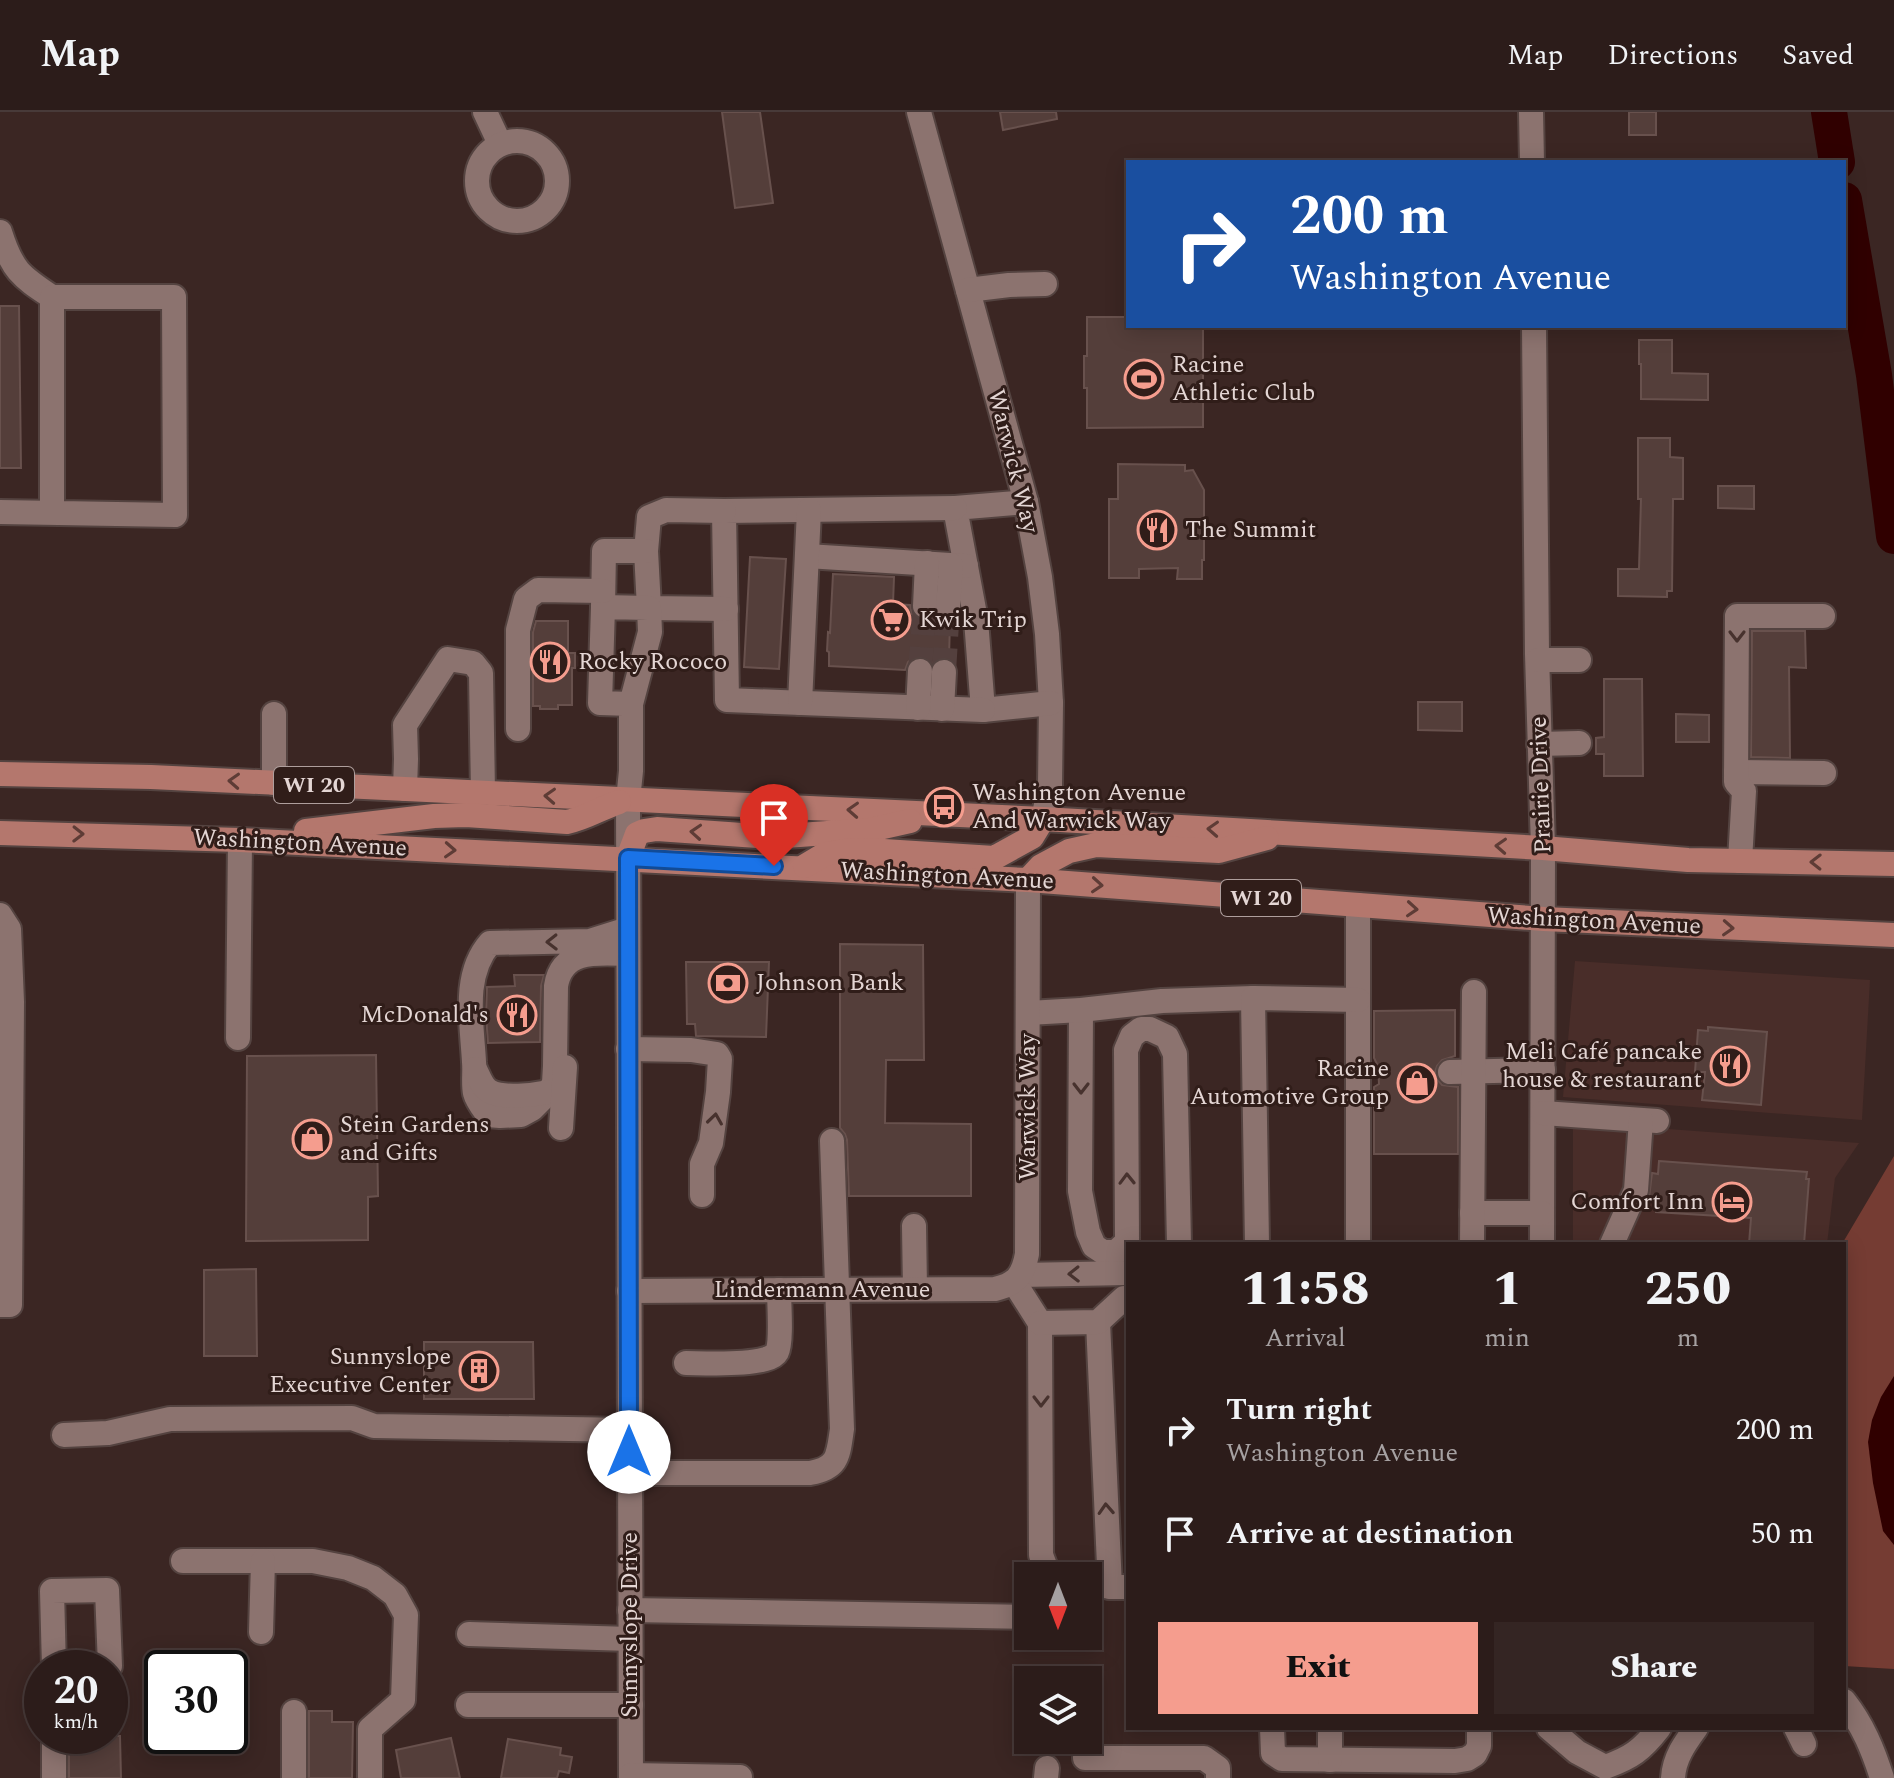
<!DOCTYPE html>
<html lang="en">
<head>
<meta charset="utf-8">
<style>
  :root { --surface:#2c1c1a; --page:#342523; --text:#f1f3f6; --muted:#a6a1a2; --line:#483a39; --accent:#f59d8e }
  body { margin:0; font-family:Spectral,serif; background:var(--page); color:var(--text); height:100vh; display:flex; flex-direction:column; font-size:30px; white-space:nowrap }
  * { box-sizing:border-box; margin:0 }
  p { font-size:26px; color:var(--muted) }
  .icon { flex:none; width:44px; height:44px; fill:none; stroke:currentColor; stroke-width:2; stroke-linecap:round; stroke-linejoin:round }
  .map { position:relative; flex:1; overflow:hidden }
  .drawer { position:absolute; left:1126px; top:1130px; width:720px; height:488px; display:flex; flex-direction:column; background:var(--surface); border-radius:0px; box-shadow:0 4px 20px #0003,0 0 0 2px var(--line) }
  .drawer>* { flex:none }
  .guide { position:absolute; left:1126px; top:48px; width:720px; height:168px; border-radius:0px; box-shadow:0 4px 20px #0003,0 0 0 2px var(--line); background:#1a4fa0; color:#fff; overflow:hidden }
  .needle { width:52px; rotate:180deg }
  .controls { position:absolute; left:1014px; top:1450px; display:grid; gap:16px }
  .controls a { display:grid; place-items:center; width:88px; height:88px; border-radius:0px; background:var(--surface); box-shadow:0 4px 20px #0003,0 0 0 2px var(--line); font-size:40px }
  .speed { position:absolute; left:24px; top:1538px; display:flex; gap:16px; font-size:40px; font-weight:700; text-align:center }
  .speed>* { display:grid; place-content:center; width:104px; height:104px; border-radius:50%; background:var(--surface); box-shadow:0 4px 20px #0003,0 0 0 2px var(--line); line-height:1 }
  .speed small { font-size:20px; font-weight:400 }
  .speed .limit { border:4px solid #111; border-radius:12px; background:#fff; color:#111 }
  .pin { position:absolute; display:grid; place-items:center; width:68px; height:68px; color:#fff; margin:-82px -34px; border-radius:50% 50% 50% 0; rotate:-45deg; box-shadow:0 0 8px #0007 }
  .pin .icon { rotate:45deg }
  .me { position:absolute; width:88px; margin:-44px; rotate:0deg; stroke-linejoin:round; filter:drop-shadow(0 0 6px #0008) }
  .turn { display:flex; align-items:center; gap:28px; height:168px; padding:0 32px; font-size:36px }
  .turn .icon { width:104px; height:104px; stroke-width:2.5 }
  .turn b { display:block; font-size:56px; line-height:68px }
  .eta { display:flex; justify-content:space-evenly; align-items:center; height:136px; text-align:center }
  .eta b { font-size:48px; font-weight:800; line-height:56px }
  .primary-button { display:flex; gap:16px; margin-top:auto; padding:16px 32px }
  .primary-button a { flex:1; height:92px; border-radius:0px; background:var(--accent); color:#111; font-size:32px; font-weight:800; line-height:92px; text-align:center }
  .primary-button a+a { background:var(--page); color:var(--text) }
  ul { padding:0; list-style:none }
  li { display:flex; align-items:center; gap:24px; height:104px; padding:0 32px }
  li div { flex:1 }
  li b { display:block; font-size:30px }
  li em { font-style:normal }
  header { display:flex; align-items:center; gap:48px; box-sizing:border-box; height:112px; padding:0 40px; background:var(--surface); border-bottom:2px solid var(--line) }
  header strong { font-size:38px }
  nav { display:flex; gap:44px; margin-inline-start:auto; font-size:28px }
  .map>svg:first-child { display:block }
  .built { fill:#492d29 }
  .green { fill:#753c33 }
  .water { fill:#300000 }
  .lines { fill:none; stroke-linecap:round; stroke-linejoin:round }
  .river { stroke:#300000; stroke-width:36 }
  .building { fill:#543e3a; stroke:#68514d; stroke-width:2 }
  .minor-tunnel { stroke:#54403e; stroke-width:24; stroke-dasharray:24 12; stroke-linecap:butt }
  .minor-casing { stroke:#544340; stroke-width:28 }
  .major-casing { stroke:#544340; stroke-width:28 }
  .minor { stroke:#8c736f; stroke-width:24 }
  .major { stroke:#b4776d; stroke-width:24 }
  .oneway { stroke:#47322e }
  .oneway2 { stroke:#5e3c36 }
  .route-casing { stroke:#114b97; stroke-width:20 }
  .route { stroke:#1a73e8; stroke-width:14 }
  .labels { text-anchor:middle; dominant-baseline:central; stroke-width:6; stroke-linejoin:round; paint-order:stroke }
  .shield { fill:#301d19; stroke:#ae9e9c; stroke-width:2 }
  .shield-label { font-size:22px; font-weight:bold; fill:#e4d6d4 }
  .poi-label { font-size:24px; fill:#e4d6d4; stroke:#301d19; text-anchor:start }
  .street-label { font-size:24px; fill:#e4d6d4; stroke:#301d19 }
</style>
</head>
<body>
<header>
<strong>Map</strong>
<nav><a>Map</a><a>Directions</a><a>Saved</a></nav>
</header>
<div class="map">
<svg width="1894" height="1666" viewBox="0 0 1894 1666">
  <rect width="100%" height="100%" fill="#3b2623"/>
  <!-- built -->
  <g class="built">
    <path d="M1575 849 1870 868 1862 1008 1563 985Z"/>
    <path d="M1573 1010 1859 1031 1835 1066 1827 1132H1573Z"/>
  </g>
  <!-- green -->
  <path class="green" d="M1894 1044V1557L1844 1554V1132H1842Z"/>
  <!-- water -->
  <path class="water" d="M1894 1264V1433L1883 1419 1873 1371 1868 1330 1872 1308 1881 1285Z"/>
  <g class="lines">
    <!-- river -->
    <g class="river">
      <path d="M1829 0 1837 50"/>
      <path d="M1844 88 1874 263 1894 424"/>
    </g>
  </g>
  <!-- building -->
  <g class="building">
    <path d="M722 0H760L773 91 735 96Z"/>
    <path d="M1000 0H1056L1057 7 1003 18Z"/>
    <rect x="1629" y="0" width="27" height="23"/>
    <path d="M0 194H19L21 356H0Z"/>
    <path d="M1087 205H1128V214H1203V315L1087 316V276H1084V244H1087Z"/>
    <path d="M1639 228H1672V261L1708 262V288L1641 287V252H1639Z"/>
    <path d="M1638 326H1670V345L1683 346V387H1673L1672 479H1667V485L1618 484V457H1639L1641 387H1638Z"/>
    <path d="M1118 352 1185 353V359L1193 358 1204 378V448H1202V467H1177L1178 456 1139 457V466H1109V387H1118Z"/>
    <path d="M1718 374H1754V397L1718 396Z"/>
    <path d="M750 445 786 447 779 557 744 555Z"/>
    <path d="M833 462 894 465 893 492 910 493 912 502 916 506 924 509 931 508 936 504 940 508 950 509 949 546H938L932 551 927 546 922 544 914 545 908 550 905 558 829 554V540L827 539 828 520 830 521Z"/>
    <path d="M536 509H568V541H575V556H572V593H558V597H540V594H533V520Z"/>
    <path d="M1752 519H1805L1806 556 1789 555 1790 646 1751 645Z"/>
    <path d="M1604 567H1642L1643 664H1604V642H1596V626L1604 625Z"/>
    <path d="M1418 590H1462V619L1418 618Z"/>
    <path d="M1676 602 1709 603V630H1676Z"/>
    <path d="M840 832 923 833 924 948H886L885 1011 971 1012V1084H849L847 1028 845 1022 840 1016Z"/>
    <path d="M686 850H769L766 925 696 924 695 912H687Z"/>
    <path d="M514 863H544L541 874 540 930 488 931 486 903 487 875 515 874Z"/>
    <path d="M1455 898V944L1442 948 1437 954 1435 960 1437 967 1442 973 1458 975V1042H1374V975L1379 972 1378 954 1374 946V899Z"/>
    <path d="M1708 915 1767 920 1761 993 1702 988 1705 960H1695L1698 918 1708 919Z"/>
    <path d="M376 943 378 1084 368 1085V1128L246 1129 247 944Z"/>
    <path d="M1659 1049 1807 1060 1806 1067H1809L1804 1132H1749L1751 1106 1656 1100V1086H1649L1652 1061 1658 1062Z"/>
    <path d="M256 1157 257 1244H204V1158Z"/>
    <path d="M424 1230H533L534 1287H424Z"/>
    <path d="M309 1599H332V1610H353L352 1666H309Z"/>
    <path d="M69 1624H120L121 1666H69Z"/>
    <path d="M451 1626 460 1666H401L396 1638Z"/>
    <path d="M508 1627 561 1636 560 1643 572 1645 569 1661 559 1659 557 1666H501Z"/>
  </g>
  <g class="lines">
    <!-- minor-tunnel -->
    <g class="minor-tunnel">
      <path d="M920 559 925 494"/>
      <path d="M944 560 948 495"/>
    </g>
    <defs>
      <g id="minor">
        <path d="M485 0 500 32"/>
        <path d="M919 0 1026 390 1040 465 1047 522 1051 591 1050 674 1043 707"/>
        <path d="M1531 0 1532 50"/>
        <circle cx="517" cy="69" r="40"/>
        <path d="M0 120C12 158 20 164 52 185"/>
        <path d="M968 178 1009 173 1045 172"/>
        <path d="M1534 214 1537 542 1543 736 1542 1132"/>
        <path d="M1026 390 955 396 976 508 983 598 1051 591"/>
        <path d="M955 396 724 399 727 588 983 598"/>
        <path d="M724 399 666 398 649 405 646 439 649 496 726 497"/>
        <path d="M0 400 175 403 174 185H52V401"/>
        <path d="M807 444 966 454"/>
        <path d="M925 494 927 451"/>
        <path d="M603 495 604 439H646"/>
        <path d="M948 495 951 453"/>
        <path d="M1538 548H1579"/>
        <path d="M800 591 809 398"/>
        <path d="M631 592 600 591 603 495 649 496 650 520 631 592V659L628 688 631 1666"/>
        <path d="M918 596 920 559"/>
        <path d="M942 597 944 560"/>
        <path d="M518 617V518L526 487 538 478 603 479"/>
        <path d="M1539 632 1579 631"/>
        <path d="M1736 660 1824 661"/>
        <path d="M274 671V602"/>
        <path d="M405 677 406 647 405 613 448 547 473 551 481 561 483 681"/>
        <path d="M1740 749 1744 679 1736 670 1737 504H1823"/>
        <path d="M1358 793V1132"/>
        <path d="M0 803 9 817 12 890 10 1193H0"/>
        <path d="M628 817 590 829 490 831C462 863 472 911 474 950 475 960 473 972 475 981 477 989 483 996 488 1003L500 1004 521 1003 532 997 549 980 554 971 555 954 556 874C562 836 599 841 628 842"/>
        <path d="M1081 898 1080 1079 1088 1120 1094 1134 1103 1140H1116L1127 1130 1126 938 1132 924 1141 917H1150L1167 925 1175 942 1179 1132"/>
        <path d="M1028 901 1081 898 1162 889 1253 886"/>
        <path d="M238 926 240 728"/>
        <path d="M628 937 691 938 717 942 720 947 718 980 711 1031 702 1052V1083"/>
        <path d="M475 957C479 965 482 975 489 979 502 987 534 983 549 980"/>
        <path d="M1450 960 1543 958"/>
        <path d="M1543 1001 1657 1009"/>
        <path d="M561 1016 565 955"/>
        <path d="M1472 1101H1542"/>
        <path d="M914 1114 915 1177"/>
        <path d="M1257 1132 1253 886 1358 888"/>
        <path d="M1472 1132 1474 880"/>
        <path d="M1612 1132 1636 1078 1641 1008"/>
        <path d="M1020 1163 1128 1161"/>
        <path d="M1014 1170 1040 1211 1041 1443 1049 1464"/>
        <path d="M629 1179 995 1177C1017 1172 1023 1163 1027 1142L1028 768"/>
        <path d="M1098 1210 1110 1475"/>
        <path d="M1040 1211 1098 1210 1124 1186H1128"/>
        <path d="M686 1251C703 1251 769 1255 777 1240 782 1230 779 1191 779 1178"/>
        <path d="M64 1323 108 1321 170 1307 352 1306 374 1314 629 1318"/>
        <path d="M630 1361H810C839 1356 838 1343 842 1317L832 1029"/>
        <path d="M183 1449H313L348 1456 373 1466 395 1483 406 1503 403 1588 370 1617V1666"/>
        <path d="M1088 1471 1110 1475H1128"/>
        <path d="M630 1498 1028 1505"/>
        <path d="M261 1520 263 1449"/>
        <path d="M469 1522 630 1527"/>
        <path d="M54 1556 52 1479 107 1478 110 1554 54 1555"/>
        <path d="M1844 1589C1863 1613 1873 1638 1882 1666"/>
        <path d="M468 1593H631"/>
        <path d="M294 1600V1666"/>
        <path d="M1272 1616 1273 1641 1282 1647 1455 1649 1467 1647 1475 1642 1479 1634V1616"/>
        <path d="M1549 1616 1577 1640 1605 1655C1631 1646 1642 1638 1659 1616"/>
        <path d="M1796 1616 1804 1632"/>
        <path d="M1085 1646H1204L1218 1656V1666"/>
        <path d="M1330 1648V1616"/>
        <path d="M631 1663 740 1665"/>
        <path d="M54 1666V1624"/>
        <path d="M1046 1666 1047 1656"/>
        <path d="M1673 1666C1674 1646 1685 1631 1696 1616"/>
      </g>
      <g id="major">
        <path d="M0 662 151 665 1043 707 1543 736 1688 748 1894 752"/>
        <path d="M306 719 434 704 466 703 567 710C586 706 601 696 619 690"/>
        <path d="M0 721 240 728 1028 768 1544 807 1894 823"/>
        <path d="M628 746 637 722 644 719 657 717 771 725 870 718 910 709"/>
        <path d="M805 754 825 742 845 739 868 738 994 746 1032 725 1043 707"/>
        <path d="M1028 768 1041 754 1069 739 1096 733 1219 739 1267 726"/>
      </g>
    </defs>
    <!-- minor casing -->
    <use href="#minor" class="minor-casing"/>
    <!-- major casing -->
    <use href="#major" class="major-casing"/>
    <!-- minor -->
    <use href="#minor" class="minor"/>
    <!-- major -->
    <use href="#major" class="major"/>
  </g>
  <!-- one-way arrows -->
  <defs><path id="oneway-chevron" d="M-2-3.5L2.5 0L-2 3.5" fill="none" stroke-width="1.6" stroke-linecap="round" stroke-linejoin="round" transform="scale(2)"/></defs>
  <g class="oneway">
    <use href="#oneway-chevron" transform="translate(1737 524) rotate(90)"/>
    <use href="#oneway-chevron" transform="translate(552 830) rotate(179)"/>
    <use href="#oneway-chevron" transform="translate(1081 976) rotate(90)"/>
    <use href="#oneway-chevron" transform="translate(715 1007) rotate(-82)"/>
    <use href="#oneway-chevron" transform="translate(1127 1067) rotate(-91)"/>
    <use href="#oneway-chevron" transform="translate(1074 1162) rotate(179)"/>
    <use href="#oneway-chevron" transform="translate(1041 1289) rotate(90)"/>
    <use href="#oneway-chevron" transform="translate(1106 1397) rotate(-93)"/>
  </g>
  <g class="oneway2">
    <use href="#oneway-chevron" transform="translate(234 669) rotate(-177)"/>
    <use href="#oneway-chevron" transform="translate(550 684) rotate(-177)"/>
    <use href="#oneway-chevron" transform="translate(853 698) rotate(-177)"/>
    <use href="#oneway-chevron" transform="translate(1213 717) rotate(-177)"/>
    <use href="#oneway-chevron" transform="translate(696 720) rotate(-176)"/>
    <use href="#oneway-chevron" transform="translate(78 722) rotate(1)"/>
    <use href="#oneway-chevron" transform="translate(1501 734) rotate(-177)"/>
    <use href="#oneway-chevron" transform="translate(450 738) rotate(3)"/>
    <use href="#oneway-chevron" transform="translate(1816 750) rotate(-179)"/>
    <use href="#oneway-chevron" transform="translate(1097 773) rotate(4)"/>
    <use href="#oneway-chevron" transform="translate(1412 797) rotate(4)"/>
    <use href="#oneway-chevron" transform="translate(1728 816) rotate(3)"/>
  </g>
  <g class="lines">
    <defs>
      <path id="route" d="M629 1340 628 746 774 754"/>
    </defs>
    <!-- route casing -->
    <use href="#route" class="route-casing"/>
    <!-- route -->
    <use href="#route" class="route"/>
  </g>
  <!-- icons -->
  <defs>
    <symbol id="stadium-ring" viewBox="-11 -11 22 22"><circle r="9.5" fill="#301d19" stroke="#f59d8e" stroke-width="1.5"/><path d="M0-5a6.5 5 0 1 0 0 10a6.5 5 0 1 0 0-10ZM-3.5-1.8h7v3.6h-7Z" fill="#f59d8e"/></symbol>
    <symbol id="restaurant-ring" viewBox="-11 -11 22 22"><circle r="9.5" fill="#301d19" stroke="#f59d8e" stroke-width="1.5"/><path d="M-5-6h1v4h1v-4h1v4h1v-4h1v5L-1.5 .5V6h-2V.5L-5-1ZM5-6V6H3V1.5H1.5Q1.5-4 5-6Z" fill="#f59d8e"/></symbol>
    <symbol id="supermarket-ring" viewBox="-11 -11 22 22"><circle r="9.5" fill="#301d19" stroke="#f59d8e" stroke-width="1.5"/><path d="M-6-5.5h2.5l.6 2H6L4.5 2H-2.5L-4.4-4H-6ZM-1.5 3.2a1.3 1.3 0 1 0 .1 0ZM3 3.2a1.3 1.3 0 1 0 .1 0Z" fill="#f59d8e"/></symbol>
    <symbol id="bus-ring" viewBox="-11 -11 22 22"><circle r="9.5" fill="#301d19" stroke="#f59d8e" stroke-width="1.5"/><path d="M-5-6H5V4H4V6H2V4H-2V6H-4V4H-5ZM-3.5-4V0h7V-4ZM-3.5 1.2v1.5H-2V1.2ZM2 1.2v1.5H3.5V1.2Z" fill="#f59d8e"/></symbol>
    <symbol id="bank-ring" viewBox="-11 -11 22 22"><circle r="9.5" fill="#301d19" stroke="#f59d8e" stroke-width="1.5"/><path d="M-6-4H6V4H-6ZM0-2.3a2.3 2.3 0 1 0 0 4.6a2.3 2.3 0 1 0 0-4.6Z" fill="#f59d8e"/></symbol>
    <symbol id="shop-ring" viewBox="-11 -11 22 22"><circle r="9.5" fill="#301d19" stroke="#f59d8e" stroke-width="1.5"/><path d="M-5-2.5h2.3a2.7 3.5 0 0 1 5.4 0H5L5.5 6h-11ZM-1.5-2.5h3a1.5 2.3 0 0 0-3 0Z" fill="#f59d8e"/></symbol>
    <symbol id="hotel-ring" viewBox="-11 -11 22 22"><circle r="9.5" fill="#301d19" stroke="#f59d8e" stroke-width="1.5"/><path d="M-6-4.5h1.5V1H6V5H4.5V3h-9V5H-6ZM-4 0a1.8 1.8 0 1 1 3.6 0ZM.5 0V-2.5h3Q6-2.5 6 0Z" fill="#f59d8e"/></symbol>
    <symbol id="building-ring" viewBox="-11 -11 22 22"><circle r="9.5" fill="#301d19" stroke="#f59d8e" stroke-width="1.5"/><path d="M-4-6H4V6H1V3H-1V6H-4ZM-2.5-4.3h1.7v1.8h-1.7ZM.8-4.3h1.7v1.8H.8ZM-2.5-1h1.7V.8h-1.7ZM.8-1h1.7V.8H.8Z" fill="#f59d8e"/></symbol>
  </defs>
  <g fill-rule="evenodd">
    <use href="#stadium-ring" x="1122" y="245" width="44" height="44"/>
    <use href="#restaurant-ring" x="1135" y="396" width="44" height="44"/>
    <use href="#supermarket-ring" x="869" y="486" width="44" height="44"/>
    <use href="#restaurant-ring" x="528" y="528" width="44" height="44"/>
    <use href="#bus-ring" x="922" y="673" width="44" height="44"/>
    <use href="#bank-ring" x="706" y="849" width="44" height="44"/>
    <use href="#restaurant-ring" x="495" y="881" width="44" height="44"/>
    <use href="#restaurant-ring" x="1708" y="932" width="44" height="44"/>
    <use href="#shop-ring" x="1395" y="949" width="44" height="44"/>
    <use href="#shop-ring" x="290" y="1005" width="44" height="44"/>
    <use href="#hotel-ring" x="1710" y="1068" width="44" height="44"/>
    <use href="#building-ring" x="457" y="1237" width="44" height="44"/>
  </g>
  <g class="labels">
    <!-- shield labels -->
    <g class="shield">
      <rect x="274" y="655" width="80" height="36" rx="6"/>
      <rect x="1221" y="768" width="80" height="36" rx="6"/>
    </g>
    <g class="shield-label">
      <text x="314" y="673">WI 20</text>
      <text x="1261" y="786">WI 20</text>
    </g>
    <!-- poi labels -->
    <g class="poi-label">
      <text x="1172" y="253">Racine<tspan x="1172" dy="28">Athletic Club</tspan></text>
      <text x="1185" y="418">The Summit</text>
      <text x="919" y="508">Kwik Trip</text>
      <text x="578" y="550">Rocky Rococo</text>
      <text x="972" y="681">Washington Avenue<tspan x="972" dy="28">And Warwick Way</tspan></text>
      <text x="756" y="871">Johnson Bank</text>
      <text x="489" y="903" text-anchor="end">McDonald's</text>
      <text x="1702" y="940" text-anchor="end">Meli Café pancake<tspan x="1702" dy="28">house &amp; restaurant</tspan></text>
      <text x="1389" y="957" text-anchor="end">Racine<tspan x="1389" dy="28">Automotive Group</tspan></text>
      <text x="340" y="1013">Stein Gardens<tspan x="340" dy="28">and Gifts</tspan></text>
      <text x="1704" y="1090" text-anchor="end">Comfort Inn</text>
      <text x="451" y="1245" text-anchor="end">Sunnyslope<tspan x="451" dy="28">Executive Center</tspan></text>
    </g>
    <!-- street labels -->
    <g class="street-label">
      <text transform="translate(1013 349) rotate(76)">Warwick Way</text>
      <text transform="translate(1541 673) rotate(-92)">Prairie Drive</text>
      <text transform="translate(300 731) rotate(3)">Washington Avenue</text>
      <text transform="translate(947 764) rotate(3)">Washington Avenue</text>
      <text transform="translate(1594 809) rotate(3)">Washington Avenue</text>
      <text transform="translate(1028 995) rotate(-90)">Warwick Way</text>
      <text x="822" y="1178">Lindermann Avenue</text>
      <text transform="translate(630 1513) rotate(-90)">Sunnyslope Drive</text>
    </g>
  </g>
</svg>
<div class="controls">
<a><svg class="needle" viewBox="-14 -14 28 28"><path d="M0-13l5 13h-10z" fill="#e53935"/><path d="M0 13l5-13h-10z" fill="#a6a1a2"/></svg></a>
<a><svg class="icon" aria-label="layers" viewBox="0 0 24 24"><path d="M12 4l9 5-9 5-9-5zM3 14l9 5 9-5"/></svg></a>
</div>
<div class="speed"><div>20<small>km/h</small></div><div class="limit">30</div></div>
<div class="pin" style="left:774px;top:754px;background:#d93025"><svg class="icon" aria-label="arrive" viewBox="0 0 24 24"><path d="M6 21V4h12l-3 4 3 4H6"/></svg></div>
<svg class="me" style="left:629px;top:1340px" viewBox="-20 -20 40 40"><circle r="19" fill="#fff"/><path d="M0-13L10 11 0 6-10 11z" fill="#1a73e8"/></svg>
<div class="guide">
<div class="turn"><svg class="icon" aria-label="right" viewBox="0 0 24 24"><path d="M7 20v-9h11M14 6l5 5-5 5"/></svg><div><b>200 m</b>Washington Avenue</div></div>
</div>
<section class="drawer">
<div class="eta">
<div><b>11:58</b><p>Arrival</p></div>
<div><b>1</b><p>min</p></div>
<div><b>250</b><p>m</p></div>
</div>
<ul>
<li><svg class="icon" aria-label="right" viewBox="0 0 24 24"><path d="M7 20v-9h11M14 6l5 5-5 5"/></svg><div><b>Turn right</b><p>Washington Avenue</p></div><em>200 m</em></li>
<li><svg class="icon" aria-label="arrive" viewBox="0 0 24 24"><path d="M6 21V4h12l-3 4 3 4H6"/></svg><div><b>Arrive at destination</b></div><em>50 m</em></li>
</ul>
<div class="primary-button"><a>Exit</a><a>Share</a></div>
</section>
</div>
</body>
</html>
